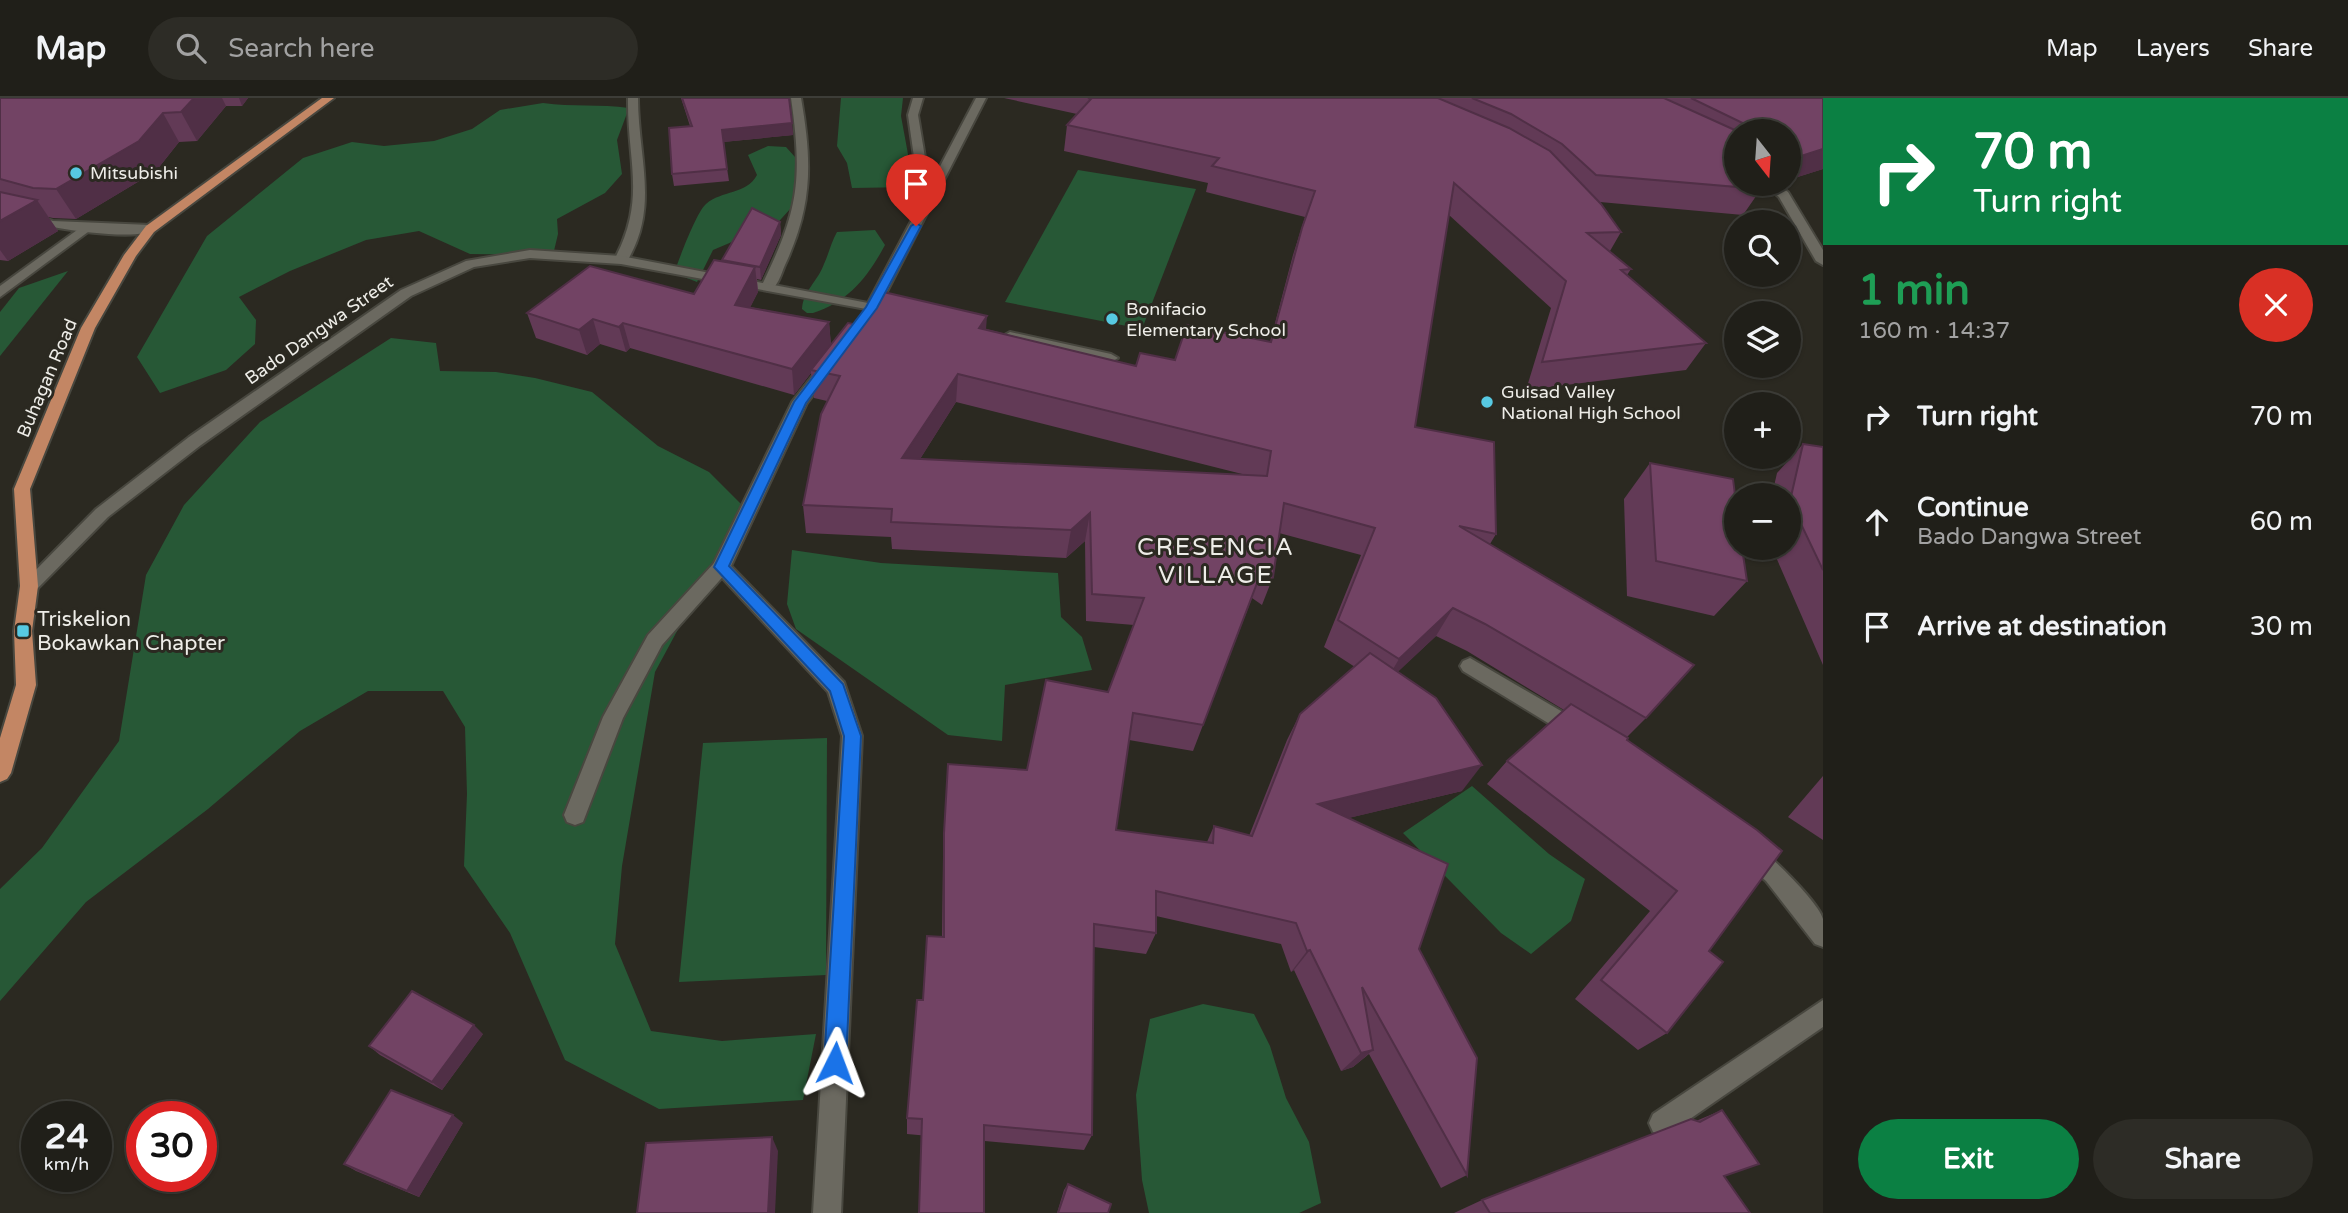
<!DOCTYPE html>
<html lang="en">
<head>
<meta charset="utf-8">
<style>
  :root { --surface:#201f19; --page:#2d2c26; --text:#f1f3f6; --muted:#a2a2a2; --line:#3d3d38; --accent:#0b8043 }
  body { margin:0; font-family:"Varela Round",sans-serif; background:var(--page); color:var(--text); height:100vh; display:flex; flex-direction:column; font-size:26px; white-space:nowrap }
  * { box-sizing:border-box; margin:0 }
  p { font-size:23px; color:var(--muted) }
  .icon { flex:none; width:38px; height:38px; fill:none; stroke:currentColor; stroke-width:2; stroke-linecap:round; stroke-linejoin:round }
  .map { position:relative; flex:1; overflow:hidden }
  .panel { display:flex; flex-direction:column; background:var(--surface); width:525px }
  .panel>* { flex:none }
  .top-card { background:#0b8043; color:#fff; overflow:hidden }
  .needle { width:46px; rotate:163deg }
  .tools { position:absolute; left:1724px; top:21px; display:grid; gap:14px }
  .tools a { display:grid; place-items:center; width:77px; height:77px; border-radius:50%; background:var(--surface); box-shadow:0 2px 5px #0004,0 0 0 2px var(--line); font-size:35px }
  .speed { position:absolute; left:21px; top:1003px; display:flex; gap:14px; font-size:35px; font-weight:700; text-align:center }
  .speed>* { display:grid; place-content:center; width:91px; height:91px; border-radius:50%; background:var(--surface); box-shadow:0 2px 5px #0004,0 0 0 2px var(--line); line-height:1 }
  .speed small { font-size:18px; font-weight:400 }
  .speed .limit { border:10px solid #d22; background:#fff; color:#111 }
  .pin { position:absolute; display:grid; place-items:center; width:60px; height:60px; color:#fff; margin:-72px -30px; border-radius:50% 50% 50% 0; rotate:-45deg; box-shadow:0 0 7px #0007 }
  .pin .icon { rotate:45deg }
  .me { position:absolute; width:77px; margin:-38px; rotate:3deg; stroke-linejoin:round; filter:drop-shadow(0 0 5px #0008) }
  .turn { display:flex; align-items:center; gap:24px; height:147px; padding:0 35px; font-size:32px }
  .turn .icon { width:91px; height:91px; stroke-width:2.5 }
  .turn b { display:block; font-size:49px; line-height:60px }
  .round { display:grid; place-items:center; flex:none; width:74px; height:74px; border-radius:37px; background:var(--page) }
  .summary { display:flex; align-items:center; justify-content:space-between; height:119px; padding:0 35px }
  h1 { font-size:42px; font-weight:700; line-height:52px; color:#1e9e55 }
  .primary-button { display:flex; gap:14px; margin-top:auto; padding:14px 35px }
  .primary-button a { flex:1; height:80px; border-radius:42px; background:var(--accent); color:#fff; font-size:28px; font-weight:700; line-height:80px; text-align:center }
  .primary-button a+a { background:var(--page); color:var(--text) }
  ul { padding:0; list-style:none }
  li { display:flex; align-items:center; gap:21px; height:105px; padding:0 35px }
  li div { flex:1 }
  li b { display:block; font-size:26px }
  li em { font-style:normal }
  header { display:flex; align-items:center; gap:42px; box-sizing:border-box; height:98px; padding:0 35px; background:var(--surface); border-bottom:2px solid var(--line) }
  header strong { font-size:33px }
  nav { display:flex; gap:38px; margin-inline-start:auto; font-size:24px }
  .search { width:490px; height:63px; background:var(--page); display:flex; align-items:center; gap:18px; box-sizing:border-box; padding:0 24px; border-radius:38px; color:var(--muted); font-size:26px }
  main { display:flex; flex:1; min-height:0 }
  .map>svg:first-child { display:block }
  .green { fill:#275836 }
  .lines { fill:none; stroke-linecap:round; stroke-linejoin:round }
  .service-casing { stroke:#48473f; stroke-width:4 }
  .minor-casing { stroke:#48473f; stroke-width:4 }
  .tertiary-casing { stroke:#48473f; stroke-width:4 }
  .primary-casing { stroke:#48473f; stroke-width:4 }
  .service { fill:#6b6960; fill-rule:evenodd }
  .minor { fill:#6b6960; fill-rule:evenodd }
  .tertiary { fill:#6b6960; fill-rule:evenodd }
  .primary { fill:#c38664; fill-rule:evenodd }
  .wall { fill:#623a56; fill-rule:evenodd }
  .shaded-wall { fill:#502f46 }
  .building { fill:#724364; stroke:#502f46; stroke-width:2; fill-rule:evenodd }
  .route { fill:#1a73e8; stroke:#114b97; stroke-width:2 }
  .poi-dot { fill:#57c9e2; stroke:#2b2921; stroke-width:2.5 }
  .labels { text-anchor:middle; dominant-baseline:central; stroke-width:6; stroke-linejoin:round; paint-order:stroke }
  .far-poi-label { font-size:18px; fill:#eeede8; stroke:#2b2921; text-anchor:start }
  .far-street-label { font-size:18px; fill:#eeede8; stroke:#2b2921 }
  .poi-label { font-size:21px; fill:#eeede8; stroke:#2b2921; text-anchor:start }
  .quarter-label { font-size:24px; letter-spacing:2px; fill:#eeede8; stroke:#2b2921 }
</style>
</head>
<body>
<header>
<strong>Map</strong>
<div class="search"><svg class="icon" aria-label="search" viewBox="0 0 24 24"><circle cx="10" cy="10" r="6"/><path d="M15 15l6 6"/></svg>Search here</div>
<nav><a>Map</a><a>Layers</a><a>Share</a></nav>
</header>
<main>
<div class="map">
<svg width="1823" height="1115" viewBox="0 0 1823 1115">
  <rect width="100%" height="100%" fill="#2b2921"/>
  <!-- green -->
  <g class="green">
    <path d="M841 0H903L901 18 914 89 852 90 847 65 837 48Z"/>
    <path d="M543 5C572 9 600 6 629 10L617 42 622 76 605 95 557 121 558 136 553 157 470 156 419 133 366 142 290 173 239 199 256 222 255 246 226 272 160 295 137 259 207 138 303 60 352 44 384 48 434 43 472 31 500 12Z"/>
    <path d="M768 48 786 49 804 69 801 89 791 110 772 131 753 135 713 152 697 184 674 175C680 159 696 115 706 106 722 92 746 97 757 77L748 57Z"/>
    <path d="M1078 72 1196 91 1142 231 1005 204Z"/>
    <path d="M875 132 885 147C868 179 848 204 813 215H807L802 211C803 193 818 183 824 166 829 155 831 145 837 134Z"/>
    <path d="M68 173 0 258V214L19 190Z"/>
    <path d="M391 240 436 245 440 273 496 274 535 280 592 294 658 348 709 374 744 409 655 574 622 768 615 846 651 933 722 943 816 936 803 1002 659 1011 565 962 510 835 464 768 467 696 465 629 443 593H368L300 633 208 711 86 804 0 903V791L42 750 119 643 146 477 184 407 260 324Z"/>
    <path d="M792 452 881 465 1058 475 1061 519 1082 539 1092 572 1005 587 1002 643 948 637 796 531 787 506Z"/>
    <path d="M827 640 826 877 679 884 703 645Z"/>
    <path d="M1472 688 1549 756 1585 781 1571 823 1531 856 1501 835 1403 735Z"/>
    <path d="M1203 906 1254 916 1270 948 1286 1000 1309 1044 1321 1105 1299 1115H1149L1142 1082 1136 997 1150 921Z"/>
  </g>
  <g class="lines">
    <defs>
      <g id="service">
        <path d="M913 0H923L918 17 933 108 927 112 921 108 908 17Z"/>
        <path d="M84 127 90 131 88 134 0 199V188Z"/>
        <path d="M1010 234 1111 256 1118 260 1111 264 1005 241 1003 238Z"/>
        <path d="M721 463 727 464 730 469 727 474 662 547 623 620 583 724 575 727 567 724 564 717 603 619 648 537 715 464Z"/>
      </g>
      <g id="minor">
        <path d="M628 0H638C638 60 660 110 626 165L621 166 614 162C647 101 627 64 628 0Z"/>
        <path d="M791 0H801C812 63 813 107 785 167 781 176 778 190 768 193L761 189C798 113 803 84 791 0Z"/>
        <path d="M1764 86H1777L1788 94 1823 152V167L1816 163 1779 99Z"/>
        <path d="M827 265 834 269 807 305 731 468 844 584 862 638 841 1115H813L842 638 828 594 712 469 792 304 822 266Z"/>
        <path d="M1470 560 1585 627 1588 633 1585 639 1578 641 1571 639 1463 573 1460 568 1463 563Z"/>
        <path d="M1750 745C1766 751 1819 805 1823 821 1823 829 1823 841 1823 849L1815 846 1766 783 1742 762 1739 755 1742 748Z"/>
        <path d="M1823 902V929L1671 1034 1662 1038 1653 1034 1649 1025 1653 1016Z"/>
      </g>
      <g id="tertiary">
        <path d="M976 0H986L877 213 621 166 530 160 474 169 411 198 201 347 108 419 35 493H23L20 488 96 411 189 339 401 192 466 163 530 152 621 158 868 205Z"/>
        <path d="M0 107 53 123 150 127 156 131C137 146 25 127 0 116Z"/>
      </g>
      <path id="primary" d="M322 0H334L154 134 136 158 95 230 30 391 38 488 32 533 36 587 11 675 7 681 0 684V640L16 587 14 533 20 488 14 391 81 230 124 157 146 128Z"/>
    </defs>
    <!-- service casing -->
    <use href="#service" class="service-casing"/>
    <!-- minor casing -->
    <use href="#minor" class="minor-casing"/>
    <!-- tertiary casing -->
    <use href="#tertiary" class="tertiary-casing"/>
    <!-- primary casing -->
    <use href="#primary" class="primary-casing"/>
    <!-- service -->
    <use href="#service" class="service"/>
    <!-- minor -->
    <use href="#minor" class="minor"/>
    <!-- tertiary -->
    <use href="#tertiary" class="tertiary"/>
    <!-- primary -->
    <use href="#primary" class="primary"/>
  </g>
  <!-- wall -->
  <g class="wall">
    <path d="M0 0H248L242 8H226L197 43 179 44 156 73 76 121 53 120 48 119 58 133 8 163 0 162Z"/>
    <path d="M681 0H789L793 37 723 44 729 83 674 88 672 76 690 28Z"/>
    <path d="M1004 0H1823V71L1788 82V33H1736V86H1767L1764 90 1761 91 1743 117 1600 104 1621 134 1610 153 1631 171 1627 177 1706 245 1686 272 1526 292 1551 210 1449 117 1415 329 1496 436 1490 446 1646 620 1627 639V642L1709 853 1667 935 1638 952 1575 901 1650 813 1487 686 1507 663 1564 612 1467 553 1436 538 1397 574 1462 693 1348 720 1419 851 1467 1077 1441 1090 1369 956 1353 969 1341 973 1294 872 1291 874 1281 846 1156 818V835L1146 856 1094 849 1092 1037 1084 1052 907 1036V1020L923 902 942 839 943 758 948 666 1027 672 1108 594 1134 527 1086 523 1085 443 1066 460 892 451 891 439 806 435 803 407 827 303 814 300 811 275 794 297 630 250 626 254 600 246 587 257 536 240 527 215 694 196 722 162 780 124 781 137 761 182 757 181 758 194 750 209 829 224 831 247 859 227 986 231 1136 268 1270 244 1293 157 1305 119 1206 94 1208 85 1064 53 1067 27 1077 16ZM956 304 1246 377 920 361ZM1279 435 1361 457 1324 549 1355 569 1300 616 1287 642 1249 738 1214 728 1207 744 1116 732 1129 642 1193 653 1252 500 1262 507 1273 479Z"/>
    <path d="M1803 346 1823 349V567L1772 450H1788V397H1772L1777 375Z"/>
    <path d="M1650 365 1747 483 1714 518 1627 498 1624 401Z"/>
    <path d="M1823 678V742L1788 719Z"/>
    <path d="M483 936 442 992 380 957 369 948Z"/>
    <path d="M1722 1012 1724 1078 1750 1115H1454L1482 1102 1696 1023Z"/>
    <path d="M463 1025 419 1099 356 1073 344 1066Z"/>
    <path d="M1068 1086 1108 1115H1057L1064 1092Z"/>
  </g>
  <!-- shaded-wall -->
  <g class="shaded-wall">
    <path d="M194 0H222L226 8 197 43 181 14Z"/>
    <path d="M239 0H248L242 8Z"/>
    <path d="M163 15 179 44 156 73 76 121 56 91Z"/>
    <path d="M792 25 793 37 723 44 729 83 722 32Z"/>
    <path d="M1823 51V71L1788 82V72L1798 59Z"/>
    <path d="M1759 86H1767L1764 90H1756Z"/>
    <path d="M37 102 58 133 8 163 0 152V123Z"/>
    <path d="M780 124 781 137 761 182 760 169Z"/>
    <path d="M755 169 758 194 739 232 735 207Z"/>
    <path d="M987 218 985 245 979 230Z"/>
    <path d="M593 221 600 246 587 257 579 232Z"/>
    <path d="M829 224 831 249 811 272V275L794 297 792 271Z"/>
    <path d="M623 225 630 250 626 254 619 229Z"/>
    <path d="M958 276 956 304 903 388 902 360Z"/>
    <path d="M1090 415 1085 443 1066 460 1071 432Z"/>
    <path d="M1453 510 1436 538 1383 588 1399 561Z"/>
    <path d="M1482 667 1462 693 1303 731 1318 706Z"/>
    <path d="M1310 852 1294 872 1291 874 1307 853Z"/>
    <path d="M474 927 483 936 442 992 432 984Z"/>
    <path d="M1373 952 1353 969 1341 973 1361 955Z"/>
    <path d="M453 1017 463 1025 419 1099 407 1093Z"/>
    <path d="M772 1039 778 1053 775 1115H768Z"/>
  </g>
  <!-- building -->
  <g class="building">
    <path d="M0 0H194L181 14 163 15 139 43 56 91 33 90 0 81Z"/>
    <path d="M682 0H789L792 25 722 32 727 71 672 76 669 30 692 28Z"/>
    <path d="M1088 0H1438L1509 30 1550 53 1601 106 1621 134 1587 135 1631 171 1621 172 1706 245 1542 264 1566 183 1454 85 1415 329 1494 344 1496 436 1459 428 1694 567 1646 620 1485 526 1453 510 1399 561 1338 522 1375 430 1284 405 1273 479 1262 472 1203 627 1133 615 1116 732 1213 745 1214 728 1252 738 1300 616 1370 555 1436 600 1482 667 1318 706 1448 766 1419 851 1477 960 1467 1077 1362 889 1373 952 1361 955 1310 852 1307 853 1296 825 1156 793V835L1094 826 1092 1037 984 1027V1115H919L922 1021 907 1020 917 902H923L927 838 944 839V735L948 666 1027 672 1046 582 1108 594 1144 500 1092 496 1090 415 1071 432 891 424 892 411 803 407 821 316 840 278 811 272 848 225 859 227 879 193 987 218 979 230 1136 268 1140 255 1175 262 1187 227 1271 244 1302 130 1315 93 1212 68 1219 60 1067 27 1091 1ZM958 276 1271 353 1267 378 902 360Z"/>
    <path d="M1472 0H1664L1737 33H1736V86H1758L1761 91 1596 77 1562 46 1511 16Z"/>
    <path d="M1691 0H1823V51L1798 59 1788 58V33H1754L1753 30Z"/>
    <path d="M0 94 37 102 0 123Z"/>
    <path d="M752 110 780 124 760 169 722 162Z"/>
    <path d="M714 162 755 169 735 207 829 224 792 271 623 225 619 229 593 221 579 232 527 215 590 168 694 196Z"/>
    <path d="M1803 346 1823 349V472L1790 403Z"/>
    <path d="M1650 365 1733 381 1736 405V450H1742L1747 483 1656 463Z"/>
    <path d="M1571 606 1628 640 1627 642 1757 732 1782 753 1709 853 1723 864 1667 935 1601 882 1677 793 1507 663Z"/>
    <path d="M412 893 474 927 432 984 369 948Z"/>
    <path d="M391 992 453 1017 407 1093 344 1066Z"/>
    <path d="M1722 1012 1759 1066 1724 1078 1750 1115H1490L1482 1102 1691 1021 1700 1024Z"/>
    <path d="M772 1039 768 1115H637L646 1045Z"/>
    <path d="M1068 1086 1111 1106 1108 1115H1058Z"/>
  </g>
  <!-- route -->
  <path class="route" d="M916 125 921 128 877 210 806 305 729 468 843 586 861 638 846 965 843 973 835 976 828 973 824 965 844 638 830 593 714 469 794 304 866 209 911 128Z"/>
  <!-- markers -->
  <g class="poi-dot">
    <circle cx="76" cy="75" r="7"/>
    <circle cx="1112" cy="221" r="7"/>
    <circle cx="1487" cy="304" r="7"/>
    <rect x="16" y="526" width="14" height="14" rx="3.5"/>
  </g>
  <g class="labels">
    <!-- far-poi labels -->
    <g class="far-poi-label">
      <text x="90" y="75">Mitsubishi</text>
      <text x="1126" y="211">Bonifacio<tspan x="1126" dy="21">Elementary School</tspan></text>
      <text x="1501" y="294">Guisad Valley<tspan x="1501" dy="21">National High School</tspan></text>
    </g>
    <!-- far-street labels -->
    <g class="far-street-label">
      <text transform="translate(319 232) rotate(-35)">Bado Dangwa Street</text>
      <text transform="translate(47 280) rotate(-67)">Buhagan Road</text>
    </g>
    <!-- poi labels -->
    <g class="poi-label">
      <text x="37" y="521">Triskelion<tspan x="37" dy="24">Bokawkan Chapter</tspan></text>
    </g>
    <!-- quarter labels -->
    <g class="quarter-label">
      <text x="1216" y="449">CRESENCIA<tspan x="1216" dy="28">VILLAGE</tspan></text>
    </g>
  </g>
</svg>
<div class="tools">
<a><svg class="needle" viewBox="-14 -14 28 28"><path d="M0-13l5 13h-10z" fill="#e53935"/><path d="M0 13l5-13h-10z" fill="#a2a2a2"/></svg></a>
<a><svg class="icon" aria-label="search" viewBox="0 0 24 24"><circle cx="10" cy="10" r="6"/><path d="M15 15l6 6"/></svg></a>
<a><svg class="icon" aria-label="layers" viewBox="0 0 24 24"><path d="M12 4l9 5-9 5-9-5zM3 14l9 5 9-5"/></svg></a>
<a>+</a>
<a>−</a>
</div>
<div class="speed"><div>24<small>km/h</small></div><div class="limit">30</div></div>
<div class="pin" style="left:916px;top:128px;background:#d93025"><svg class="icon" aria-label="arrive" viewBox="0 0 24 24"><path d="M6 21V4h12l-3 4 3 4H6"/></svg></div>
<svg class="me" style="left:835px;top:965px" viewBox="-20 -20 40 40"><path d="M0-17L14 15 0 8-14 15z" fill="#1a73e8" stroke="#fff" stroke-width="4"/></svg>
</div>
<section class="panel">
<div class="top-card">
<div class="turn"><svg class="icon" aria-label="right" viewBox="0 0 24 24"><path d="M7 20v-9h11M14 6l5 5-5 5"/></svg><div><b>70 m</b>Turn right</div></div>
</div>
<div class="summary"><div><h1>1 min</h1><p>160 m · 14:37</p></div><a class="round" style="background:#d93025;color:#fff"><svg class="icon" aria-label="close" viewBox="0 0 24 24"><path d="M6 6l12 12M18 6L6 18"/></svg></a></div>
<ul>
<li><svg class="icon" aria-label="right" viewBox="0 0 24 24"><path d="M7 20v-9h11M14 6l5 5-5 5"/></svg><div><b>Turn right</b></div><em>70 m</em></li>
<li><svg class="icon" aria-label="ahead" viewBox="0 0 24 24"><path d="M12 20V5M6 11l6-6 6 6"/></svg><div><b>Continue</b><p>Bado Dangwa Street</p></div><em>60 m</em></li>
<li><svg class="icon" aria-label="arrive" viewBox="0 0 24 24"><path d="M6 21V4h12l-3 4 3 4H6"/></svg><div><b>Arrive at destination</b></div><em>30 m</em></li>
</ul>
<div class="primary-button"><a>Exit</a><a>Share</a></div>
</section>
</main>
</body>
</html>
